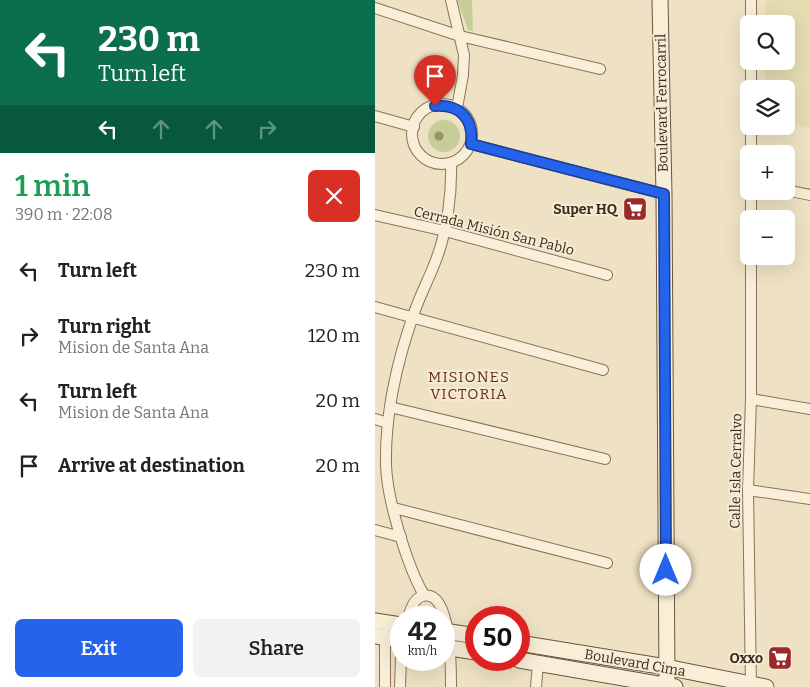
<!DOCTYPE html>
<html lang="en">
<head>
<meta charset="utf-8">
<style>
  :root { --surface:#fff; --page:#f2f2f2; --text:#222; --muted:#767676; --accent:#2563eb }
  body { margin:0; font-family:Bitter,serif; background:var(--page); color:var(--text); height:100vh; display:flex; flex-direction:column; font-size:19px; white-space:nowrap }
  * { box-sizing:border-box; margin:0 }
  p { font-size:16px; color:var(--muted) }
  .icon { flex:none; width:28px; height:28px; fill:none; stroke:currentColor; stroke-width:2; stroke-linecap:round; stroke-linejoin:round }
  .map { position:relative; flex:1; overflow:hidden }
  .drawer { display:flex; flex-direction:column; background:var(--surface); width:375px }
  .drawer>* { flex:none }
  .hud { background:#0b6e4f; color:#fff; overflow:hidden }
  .buttons { position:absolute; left:365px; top:15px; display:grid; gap:10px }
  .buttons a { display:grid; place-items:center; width:55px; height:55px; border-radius:8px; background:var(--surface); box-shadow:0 5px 20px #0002; font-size:25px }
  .speed { position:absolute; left:15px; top:606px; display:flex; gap:10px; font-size:25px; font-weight:700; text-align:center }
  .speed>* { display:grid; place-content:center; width:65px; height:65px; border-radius:50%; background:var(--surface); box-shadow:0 5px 20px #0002; line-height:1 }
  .speed small { font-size:12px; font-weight:400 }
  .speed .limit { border:8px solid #d22; background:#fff; color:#111 }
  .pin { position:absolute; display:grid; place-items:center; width:42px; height:42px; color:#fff; margin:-51px -21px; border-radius:50% 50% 50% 0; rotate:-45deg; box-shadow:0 0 5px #0007 }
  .pin .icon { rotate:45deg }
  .me { position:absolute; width:55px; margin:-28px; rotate:0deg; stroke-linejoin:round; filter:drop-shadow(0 0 4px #0008) }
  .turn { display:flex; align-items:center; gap:18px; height:105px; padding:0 15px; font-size:22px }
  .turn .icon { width:65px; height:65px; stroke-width:2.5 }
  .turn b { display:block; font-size:35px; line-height:42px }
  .lanes { display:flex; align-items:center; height:48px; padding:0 15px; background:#0003; justify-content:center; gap:25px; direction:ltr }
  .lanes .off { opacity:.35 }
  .round { display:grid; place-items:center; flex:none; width:52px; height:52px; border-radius:8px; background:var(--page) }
  .head { display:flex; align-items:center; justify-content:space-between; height:85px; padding:0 15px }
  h1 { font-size:30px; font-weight:600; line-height:38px; color:#1e9e55 }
  .primary-button { display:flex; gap:10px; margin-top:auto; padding:10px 15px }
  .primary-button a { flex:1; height:58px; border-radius:8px; background:var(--accent); color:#fff; font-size:20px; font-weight:600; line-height:58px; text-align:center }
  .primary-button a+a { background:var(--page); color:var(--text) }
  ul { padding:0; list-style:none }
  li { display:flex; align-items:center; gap:15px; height:65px; padding:0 15px }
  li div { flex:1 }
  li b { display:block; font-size:19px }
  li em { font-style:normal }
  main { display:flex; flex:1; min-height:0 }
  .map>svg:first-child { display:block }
  .farmland { fill:#e5dcb1 }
  .green { fill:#c7cd98 }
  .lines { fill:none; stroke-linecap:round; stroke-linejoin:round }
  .street-casing { stroke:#8a735a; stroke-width:12 }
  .secondary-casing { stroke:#6c543d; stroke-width:17 }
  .street { stroke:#f9efd8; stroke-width:10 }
  .secondary { stroke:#f9efd8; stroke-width:15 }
  .tree { fill:#94956d }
  .route-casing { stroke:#184099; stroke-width:12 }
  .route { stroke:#2563eb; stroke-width:9 }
  .labels { text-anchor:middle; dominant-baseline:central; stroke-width:4; stroke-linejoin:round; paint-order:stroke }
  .street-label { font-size:14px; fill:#3a2b1e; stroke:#f6ecd4 }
  .poi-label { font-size:14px; font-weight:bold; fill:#3a2b1e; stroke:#f6ecd4; text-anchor:end }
  .neighbourhood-label { font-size:15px; letter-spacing:1px; fill:#672c1d; stroke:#f6ecd4 }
</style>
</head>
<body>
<main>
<section class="drawer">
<div class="hud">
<div class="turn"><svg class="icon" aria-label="left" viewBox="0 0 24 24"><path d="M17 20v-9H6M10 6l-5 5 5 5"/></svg><div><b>230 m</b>Turn left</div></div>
<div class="lanes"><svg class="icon" aria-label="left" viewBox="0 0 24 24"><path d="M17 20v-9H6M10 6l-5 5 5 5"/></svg><svg class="icon off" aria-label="ahead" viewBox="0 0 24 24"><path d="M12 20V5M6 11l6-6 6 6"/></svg><svg class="icon off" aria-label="ahead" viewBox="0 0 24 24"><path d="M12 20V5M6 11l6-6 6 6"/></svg><svg class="icon off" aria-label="right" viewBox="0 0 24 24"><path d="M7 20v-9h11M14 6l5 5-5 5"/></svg></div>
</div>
<div class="head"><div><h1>1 min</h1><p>390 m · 22:08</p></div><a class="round" style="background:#d93025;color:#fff"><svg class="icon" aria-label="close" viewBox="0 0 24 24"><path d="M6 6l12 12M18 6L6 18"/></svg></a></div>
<ul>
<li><svg class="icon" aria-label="left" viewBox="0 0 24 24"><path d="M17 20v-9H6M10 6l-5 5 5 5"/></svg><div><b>Turn left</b></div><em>230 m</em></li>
<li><svg class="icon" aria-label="right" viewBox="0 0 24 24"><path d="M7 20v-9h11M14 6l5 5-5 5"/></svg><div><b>Turn right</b><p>Mision de Santa Ana</p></div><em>120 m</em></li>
<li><svg class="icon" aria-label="left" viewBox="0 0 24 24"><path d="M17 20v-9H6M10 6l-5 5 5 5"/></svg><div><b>Turn left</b><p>Mision de Santa Ana</p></div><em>20 m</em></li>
<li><svg class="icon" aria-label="arrive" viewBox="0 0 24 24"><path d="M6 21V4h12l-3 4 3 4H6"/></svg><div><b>Arrive at destination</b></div><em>20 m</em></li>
</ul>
<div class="primary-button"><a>Exit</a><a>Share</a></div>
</section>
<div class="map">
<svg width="435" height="687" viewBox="0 0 435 687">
  <rect width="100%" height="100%" fill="#efe2c4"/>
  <!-- farmland -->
  <path class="farmland" d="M390 0H435V128L411 123V89H390V61H411V24H390Z"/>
  <!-- green -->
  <g class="green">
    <path d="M82 0H97L98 31 93 30Z"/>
    <circle cx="69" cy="136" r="16"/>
  </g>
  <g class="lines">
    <defs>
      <g id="street">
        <path d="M76 0 89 55 88 75 82 108"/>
        <path d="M376 0V24"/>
        <path d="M0 8 85 36 225 69"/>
        <path d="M376 61V89"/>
        <circle cx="67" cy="134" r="30"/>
        <path d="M0 116 39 127"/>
        <path d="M376 126V154"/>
        <path d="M96 144 289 194"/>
        <path d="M411 190 435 195"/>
        <path d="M0 215 70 231 232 275"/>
        <path d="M376 219V191"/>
        <path d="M0 307 228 370"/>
        <path d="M376 399 435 409"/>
        <path d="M15 407 230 459"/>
        <path d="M0 419 13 423"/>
        <path d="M373 490 435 499"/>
        <path d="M19 508 232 563"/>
        <path d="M0 530 26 537"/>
        <path d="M49 595C32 566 12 499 11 465 10 416 22 362 38 316 44 297 54 279 61 260 72 231 77 195 76 163"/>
        <path d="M33 618C35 610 39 598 48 596 77 588 76 671 76 687"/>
        <path d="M10 687V637"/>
        <path d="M25 687 26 657"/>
        <path d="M161 687 163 663"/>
        <path d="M376 687 373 490 376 399V256"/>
      </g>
      <g id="secondary">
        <path d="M285 0 289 194 292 685"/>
        <path d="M0 621 26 625"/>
        <path d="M69 631 101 636"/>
        <path d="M0 636 26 640"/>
        <path d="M144 643 291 667 391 687"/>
        <path d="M69 647 101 652"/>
        <path d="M144 660 300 687"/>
      </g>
    </defs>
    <!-- street casing -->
    <use href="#street" class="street-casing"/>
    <!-- secondary casing -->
    <use href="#secondary" class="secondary-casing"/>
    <!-- street -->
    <use href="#street" class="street"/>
    <!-- secondary -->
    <use href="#secondary" class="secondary"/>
  </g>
  <!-- trees -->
  <circle class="tree" cx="64" cy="136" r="4.5"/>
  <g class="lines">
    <defs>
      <path id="route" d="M60 106C85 104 99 119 96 144L289 194 291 570"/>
    </defs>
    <!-- route casing -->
    <use href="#route" class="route-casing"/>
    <!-- route -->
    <use href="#route" class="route"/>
  </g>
  <!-- icons -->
  <defs>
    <symbol id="supermarket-square" viewBox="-11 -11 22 22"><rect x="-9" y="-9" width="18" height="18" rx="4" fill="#9a292a" stroke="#f6ecd4"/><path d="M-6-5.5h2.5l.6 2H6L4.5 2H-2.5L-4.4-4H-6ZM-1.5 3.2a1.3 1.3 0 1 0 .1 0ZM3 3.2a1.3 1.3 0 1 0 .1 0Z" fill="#fff"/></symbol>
  </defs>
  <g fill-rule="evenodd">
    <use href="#supermarket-square" x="246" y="195" width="28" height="28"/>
    <use href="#supermarket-square" x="391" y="644" width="28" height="28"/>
  </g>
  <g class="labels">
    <!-- street labels -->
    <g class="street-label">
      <text transform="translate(287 103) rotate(-91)">Boulevard Ferrocarril</text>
      <text transform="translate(119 231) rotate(14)">Cerrada Misión San Pablo</text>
      <text transform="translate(361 471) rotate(-89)">Calle Isla Cerralvo</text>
      <text transform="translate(260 663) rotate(10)">Boulevard Cima</text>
    </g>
    <!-- poi labels -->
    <g class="poi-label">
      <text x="242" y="209">Super HQ</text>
      <text x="388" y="658">Oxxo</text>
    </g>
    <!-- neighbourhood labels -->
    <g class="neighbourhood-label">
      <text x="94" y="377">MISIONES<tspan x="94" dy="17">VICTORIA</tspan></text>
    </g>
  </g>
</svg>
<div class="buttons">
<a><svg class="icon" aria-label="search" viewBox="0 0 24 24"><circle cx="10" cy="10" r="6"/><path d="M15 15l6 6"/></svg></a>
<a><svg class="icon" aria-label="layers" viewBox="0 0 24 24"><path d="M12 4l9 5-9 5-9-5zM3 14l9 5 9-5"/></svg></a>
<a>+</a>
<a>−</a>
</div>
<div class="speed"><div>42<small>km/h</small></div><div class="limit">50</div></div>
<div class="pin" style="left:60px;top:106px;background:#d93025"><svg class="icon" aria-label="arrive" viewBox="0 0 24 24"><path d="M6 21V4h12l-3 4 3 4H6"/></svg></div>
<svg class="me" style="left:291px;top:570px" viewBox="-20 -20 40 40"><circle r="19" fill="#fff"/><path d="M0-13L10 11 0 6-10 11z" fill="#2563eb"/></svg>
</div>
</main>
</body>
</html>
